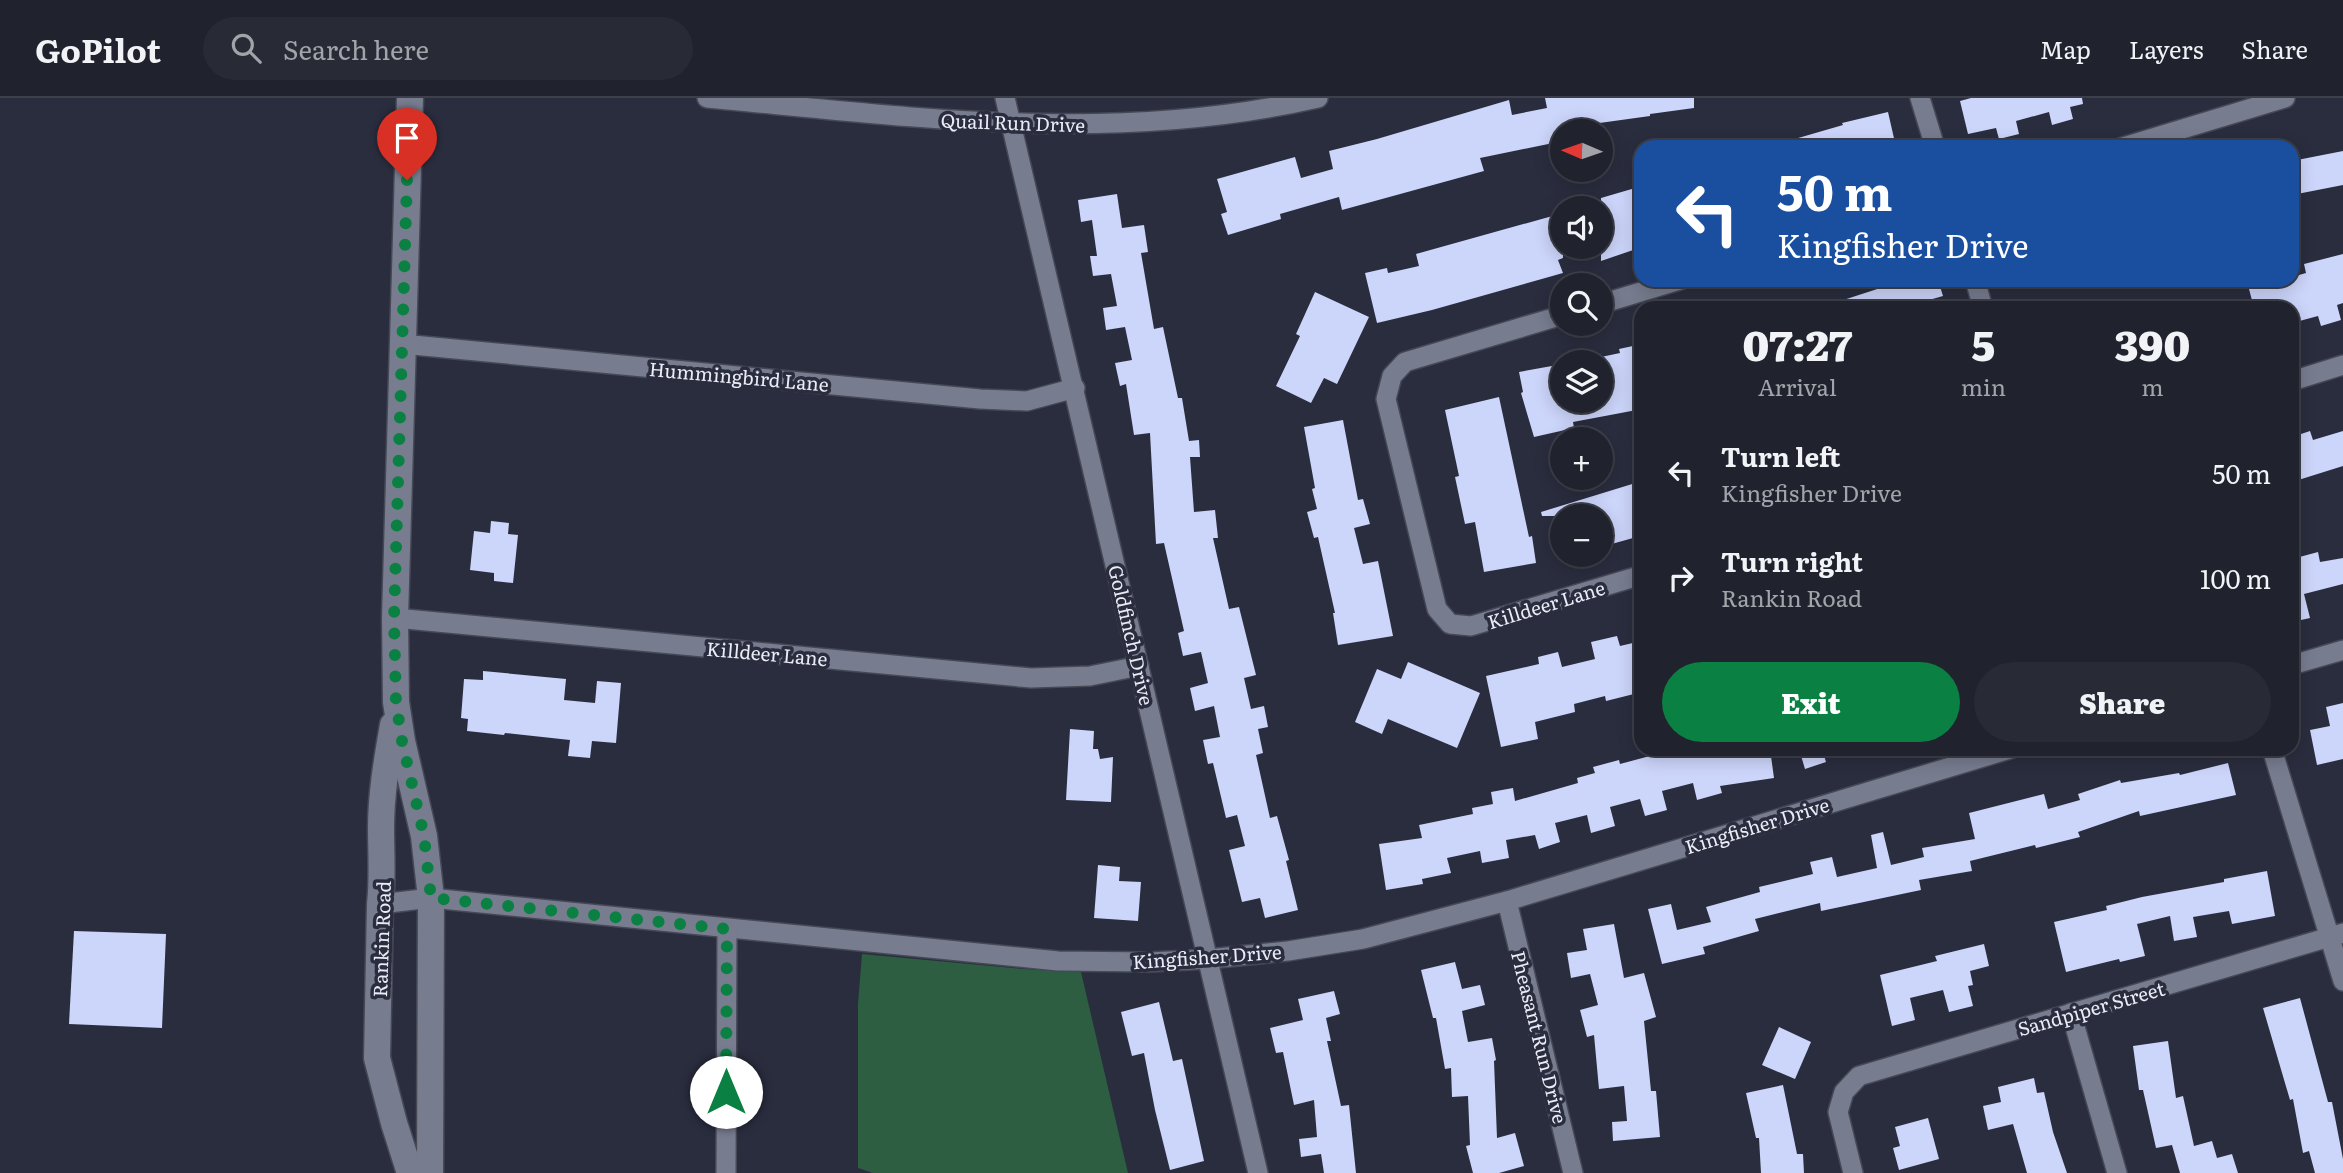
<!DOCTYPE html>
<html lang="en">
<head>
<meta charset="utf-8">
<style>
  :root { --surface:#20222e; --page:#282a36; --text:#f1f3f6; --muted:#a2a4aa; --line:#3d3f4a; --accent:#0b8043 }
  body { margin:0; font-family:Literata,serif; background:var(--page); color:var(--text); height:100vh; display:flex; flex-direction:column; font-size:26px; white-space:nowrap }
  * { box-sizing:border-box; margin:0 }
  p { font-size:23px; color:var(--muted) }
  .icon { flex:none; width:38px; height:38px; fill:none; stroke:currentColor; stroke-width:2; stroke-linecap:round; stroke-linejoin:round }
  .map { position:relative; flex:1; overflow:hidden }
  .details { position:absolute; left:1634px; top:203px; width:665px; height:455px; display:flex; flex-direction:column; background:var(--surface); border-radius:21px; box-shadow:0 4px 18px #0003,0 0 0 2px var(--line) }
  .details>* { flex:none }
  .banner { position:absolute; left:1634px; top:42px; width:665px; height:147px; border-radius:21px; box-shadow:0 4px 18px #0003,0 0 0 2px var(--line); background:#1a4fa0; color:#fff; overflow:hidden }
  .needle { width:46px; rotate:272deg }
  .tools { position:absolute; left:1550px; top:21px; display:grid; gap:14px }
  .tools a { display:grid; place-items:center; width:63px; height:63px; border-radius:50%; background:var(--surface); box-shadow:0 4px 18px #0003,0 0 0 2px var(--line); font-size:35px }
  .pin { position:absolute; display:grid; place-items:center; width:60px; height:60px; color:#fff; margin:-72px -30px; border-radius:50% 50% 50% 0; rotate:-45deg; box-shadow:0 0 7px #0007 }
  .pin .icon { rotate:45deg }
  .me { position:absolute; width:77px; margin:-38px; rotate:0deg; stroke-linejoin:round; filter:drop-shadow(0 0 5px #0008) }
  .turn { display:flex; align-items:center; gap:24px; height:147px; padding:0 28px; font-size:32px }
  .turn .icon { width:91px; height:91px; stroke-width:2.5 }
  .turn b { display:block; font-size:49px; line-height:60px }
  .eta { display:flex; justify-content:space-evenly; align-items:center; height:119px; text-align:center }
  .eta b { font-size:42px; font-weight:800; line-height:49px }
  .cta { display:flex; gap:14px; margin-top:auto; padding:14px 28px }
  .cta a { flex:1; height:80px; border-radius:42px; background:var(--accent); color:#fff; font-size:28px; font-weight:800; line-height:80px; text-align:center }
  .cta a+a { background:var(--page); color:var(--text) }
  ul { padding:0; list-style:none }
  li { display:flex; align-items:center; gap:21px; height:105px; padding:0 28px }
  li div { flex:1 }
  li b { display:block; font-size:26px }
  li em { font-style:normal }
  header { display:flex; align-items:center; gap:42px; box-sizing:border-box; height:98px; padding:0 35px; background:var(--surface); border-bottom:2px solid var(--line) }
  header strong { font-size:33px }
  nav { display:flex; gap:38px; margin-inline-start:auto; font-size:24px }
  .search { width:490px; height:63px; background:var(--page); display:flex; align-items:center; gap:18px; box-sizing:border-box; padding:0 24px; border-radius:38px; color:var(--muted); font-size:26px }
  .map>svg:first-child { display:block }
  .green { fill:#2d5e42 }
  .building { fill:#ccd5fa }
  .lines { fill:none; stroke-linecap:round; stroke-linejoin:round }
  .street-casing { stroke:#464856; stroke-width:22 }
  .secondary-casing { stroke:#464856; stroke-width:29 }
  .street { stroke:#777c8f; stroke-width:19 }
  .secondary { stroke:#777c8f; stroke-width:26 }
  .route { stroke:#0b8043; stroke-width:12; stroke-dasharray:0 21.6 }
  .labels { text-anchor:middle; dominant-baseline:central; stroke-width:7; stroke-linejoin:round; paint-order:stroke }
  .street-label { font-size:19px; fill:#e9ebf6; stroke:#2a2d3e }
</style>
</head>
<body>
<header>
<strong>GoPilot</strong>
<div class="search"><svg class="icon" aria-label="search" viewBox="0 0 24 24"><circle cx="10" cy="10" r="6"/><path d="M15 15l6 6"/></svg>Search here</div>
<nav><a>Map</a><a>Layers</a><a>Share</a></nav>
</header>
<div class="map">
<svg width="2343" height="1075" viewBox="0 0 2343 1075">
  <rect width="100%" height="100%" fill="#2a2d3e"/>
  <!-- green -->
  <path class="green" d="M862 856 1023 871 1081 874 1128 1075H873L858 1070V906Z"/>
  <!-- building -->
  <g class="building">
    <path d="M1545 0H1694V10L1650 16V18L1585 27 1586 33H1563V43L1480 60 1484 73 1342 112 1339 99 1280 116 1281 121 1228 137 1221 116 1227 114 1217 81 1295 59 1301 80 1333 71 1329 53 1377 41 1509 2 1512 17 1547 10Z"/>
    <path d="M1971 0H2082L2083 6 2070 9 2073 21 2052 27 2049 14 2016 23 2019 36 1999 41 1996 30 1968 36 1960 3Z"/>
    <path d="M1888 14 1896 49H1782L1781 45 1843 27 1842 25Z"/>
    <path d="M2343 53V87L2292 97V63Z"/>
    <path d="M1642 88V149L1601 163V100Z"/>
    <path d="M1117 96 1122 130 1144 127 1148 154 1141 155 1154 231 1163 229 1178 300H1182L1189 343 1199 342 1200 359H1190L1194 414 1215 412 1218 440H1213L1229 511 1239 509 1256 577 1244 580 1251 611 1264 608 1268 629 1258 631 1263 655 1256 657 1270 720 1277 718 1289 762 1286 763 1298 812 1265 820 1260 800 1242 804 1229 752 1245 748 1237 717 1226 720 1213 665 1208 666 1203 642 1220 639 1214 608 1195 613 1190 590 1208 585 1201 554 1183 558 1178 535 1184 533 1164 445 1156 446 1150 335 1134 337 1126 286 1120 288 1115 265 1132 262 1125 229 1106 232 1103 210 1117 208 1111 176 1093 178 1090 158H1097L1092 122 1081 124 1078 102Z"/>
    <path d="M1563 115V160L1558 162 1563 175 1432 212 1377 225 1365 175 1387 170 1388 175 1419 168 1416 156Z"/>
    <path d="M2343 156V205L2337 207 2341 222 2321 228 2318 218 2292 225V210H2254L2249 191 2282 182H2292V179L2306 175 2304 166Z"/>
    <path d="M1905 182H1938L1943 198 1929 202 1931 210H1829L1828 207Z"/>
    <path d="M1315 194 1369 219 1337 286 1324 280 1311 305 1276 288 1300 238 1296 236Z"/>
    <path d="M1642 246V301L1633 303H1641L1642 311 1573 324 1574 330 1534 339 1521 295 1523 294 1519 274 1563 266V303H1601V259L1620 255 1619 251Z"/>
    <path d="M1499 299 1529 439 1532 438 1536 465 1484 474 1475 424 1465 426 1455 379 1459 378 1445 312Z"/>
    <path d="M1343 322 1358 402 1363 401 1370 426 1354 430 1363 466 1378 463 1393 538 1338 547 1333 515H1335L1318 439 1314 440 1307 414 1317 411 1312 391 1315 390 1304 329Z"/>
    <path d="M2310 333 2313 342 2343 333V368L2292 384V339Z"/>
    <path d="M1642 383V420L1635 422 1639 434 1632 436 1633 440 1601 449V418H1542L1541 414Z"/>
    <path d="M491 423 509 425 508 436 518 437 513 485 494 483V475L470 472 474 433 490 435Z"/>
    <path d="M2318 454 2320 464 2343 460V486L2304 496 2310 520 2292 524V461Z"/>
    <path d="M1617 538 1620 548 1637 544 1642 563V594L1606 603 1605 598 1574 606 1575 614 1535 624 1538 641 1501 649 1486 578 1539 566 1538 559 1558 554 1562 569 1595 561 1591 544Z"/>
    <path d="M1408 564 1480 595 1457 650 1388 621 1382 636 1355 624 1377 571 1401 581Z"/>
    <path d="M483 573 566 581 564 602 595 605 597 583 621 585 616 645 592 643 590 660 568 658 570 642 505 635 504 637 467 633 468 621 461 620 464 581 483 582Z"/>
    <path d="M2343 605V661L2317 667 2310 632 2330 628 2326 609Z"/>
    <path d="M1070 631 1094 633 1093 651H1098L1100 661 1113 659 1111 704 1066 702Z"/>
    <path d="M1676 651H1770L1774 680 1720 688 1722 695 1697 702 1693 685 1662 693 1667 712 1645 718 1640 701 1610 709 1615 728 1591 735 1587 717 1555 725 1560 744 1539 751 1535 737 1506 742 1509 760 1482 765 1480 753 1447 760 1451 775 1422 781 1423 786 1386 792 1379 746 1422 740 1419 727 1473 716 1472 710 1493 706 1491 694 1513 690 1515 703 1578 685 1577 680 1595 675 1593 669 1619 662 1620 666Z"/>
    <path d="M1799 651H1822L1826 664 1805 671Z"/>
    <path d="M2228 665 2236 697 2140 718 2139 713 2078 734 2080 739 2036 750 2035 747 1970 763 1972 773 1919 782 1921 792 1821 813 1820 805 1755 821 1759 833 1703 849 1705 856 1662 866 1648 811 1671 806 1677 832 1711 824 1706 809 1760 794 1759 789 1813 776 1810 764 1832 759 1837 779 1877 770 1871 737 1883 734 1891 767 1924 759 1922 750 1975 741 1969 715 2044 696 2048 711 2080 702 2078 696 2120 682 2121 685 2179 675 2180 677Z"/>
    <path d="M1098 767 1120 769 1119 783 1141 784 1138 823 1094 820Z"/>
    <path d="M2267 773 2275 818 2232 826 2229 813 2193 819 2197 839 2174 843 2170 818 2137 826 2145 858 2120 864 2119 861 2066 874 2054 824 2107 812 2106 808 2142 799 2224 784V781Z"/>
    <path d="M1614 826 1624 880 1644 875 1656 919 1644 923 1651 993H1656L1660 1039 1613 1043 1612 1024 1627 1023 1624 988 1599 991 1594 937 1587 939 1580 912 1598 907 1590 876 1571 880 1567 855 1587 852 1583 831Z"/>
    <path d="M74 833 166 836 162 930 69 926Z"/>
    <path d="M1984 846 1989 868 1970 873 1973 887 1968 888 1973 908 1949 914 1943 892 1910 900 1915 922 1892 928 1880 877 1937 863 1935 858Z"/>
    <path d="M1455 864 1462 891 1480 887 1485 907 1462 913 1468 944 1492 940 1496 962 1494 963 1497 1040 1515 1035 1524 1068 1499 1075H1473L1466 1048 1470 1047 1468 998 1452 999 1451 970 1445 971 1436 920H1433L1421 872Z"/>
    <path d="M1334 893 1340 916 1326 920 1331 943H1327L1341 1008 1349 1007 1356 1075H1324L1321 1056 1301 1059 1299 1041 1317 1039 1314 1002 1294 1007 1283 954 1276 955 1270 930 1303 922 1298 901Z"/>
    <path d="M2300 900 2328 1004H2332L2343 1061V1075H2315L2309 1053 2303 1055 2293 1001 2290 1002 2263 910Z"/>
    <path d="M1159 904 1173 963 1182 961 1204 1063 1170 1072 1155 1012 1144 955 1132 958 1121 914Z"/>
    <path d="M1779 929 1811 944 1795 981 1762 967Z"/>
    <path d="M2168 943 2176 1000 2183 998 2194 1048 2212 1043 2217 1060 2232 1056 2238 1075H2180L2172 1047 2156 1050 2143 992H2139L2133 948Z"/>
    <path d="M2034 980 2037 995 2044 994 2053 1034 2067 1075H2027L2013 1026 1988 1032 1983 1008 2001 1004 1998 989Z"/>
    <path d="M1783 987 1797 1056H1803L1804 1075H1761L1759 1040H1756L1746 995Z"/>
    <path d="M1928 1020 1939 1061 1899 1072 1893 1050 1900 1048 1895 1029Z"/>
  </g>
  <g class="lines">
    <defs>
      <g id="street">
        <path d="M707 0C912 19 1114 47 1318 0"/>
        <path d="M1005 0 1258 1075"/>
        <path d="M1920 0 1935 49"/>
        <path d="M2123 49 2285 0"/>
        <path d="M1975 182 1983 210"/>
        <path d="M1601 206 1680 182"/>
        <path d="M1563 217 1405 264 1392 278 1386 301 1437 511 1450 526 1471 528 1642 477"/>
        <path d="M402 246 980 301 1027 303 1075 290"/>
        <path d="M2292 283 2343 267"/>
        <path d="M395 520 1031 580 1090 578 1139 568"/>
        <path d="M2292 567 2343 552"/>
        <path d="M2272 651 2343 883"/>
        <path d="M1507 803 1573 1075"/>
        <path d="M380 806 431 800 1058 863 1150 864 1208 861 1288 853 1363 841 1507 803 2010 651"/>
        <path d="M2071 915 2117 1075"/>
        <path d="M726 1075 727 831"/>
        <path d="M1853 1075 1838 1014 1844 994 1859 978 2343 835"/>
      </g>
      <g id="secondary">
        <path d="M410 0 395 520 396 604 402 643 424 738 431 800 430 1075"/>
        <path d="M393 627C387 661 381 696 381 730 381 756 383 781 380 806L377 960 394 1025 410 1075"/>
      </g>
    </defs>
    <!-- street casing -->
    <use href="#street" class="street-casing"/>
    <!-- secondary casing -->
    <use href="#secondary" class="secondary-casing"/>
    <!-- street -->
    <use href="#street" class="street"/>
    <!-- secondary -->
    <use href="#secondary" class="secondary"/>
  </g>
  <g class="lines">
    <!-- route -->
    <path class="route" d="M407 82 394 520 396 604 402 643 424 738 431 800 727 831 726 994"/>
  </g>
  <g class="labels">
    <!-- street labels -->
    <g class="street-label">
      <text transform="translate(1013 24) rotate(2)">Quail Run Drive</text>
      <text transform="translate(739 278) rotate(5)">Hummingbird Lane</text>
      <text transform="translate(1546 506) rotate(-17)">Killdeer Lane</text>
      <text transform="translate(1132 537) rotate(77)">Goldfinch Drive</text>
      <text transform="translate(767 555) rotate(5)">Killdeer Lane</text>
      <text transform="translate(1757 727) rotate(-17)">Kingfisher Drive</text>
      <text transform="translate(381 841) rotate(-88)">Rankin Road</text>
      <text transform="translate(1207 858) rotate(-4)">Kingfisher Drive</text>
      <text transform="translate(2091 910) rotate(-16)">Sandpiper Street</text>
      <text transform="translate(1540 939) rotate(76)">Pheasant Run Drive</text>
    </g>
  </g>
</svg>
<div class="tools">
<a><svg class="needle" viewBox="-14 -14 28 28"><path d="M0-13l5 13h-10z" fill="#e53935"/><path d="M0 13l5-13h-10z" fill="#a2a4aa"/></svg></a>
<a><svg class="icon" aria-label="sound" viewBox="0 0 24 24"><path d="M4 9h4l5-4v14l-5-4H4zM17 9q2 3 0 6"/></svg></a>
<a><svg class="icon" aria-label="search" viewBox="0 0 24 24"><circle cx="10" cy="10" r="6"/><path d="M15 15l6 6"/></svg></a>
<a><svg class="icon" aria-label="layers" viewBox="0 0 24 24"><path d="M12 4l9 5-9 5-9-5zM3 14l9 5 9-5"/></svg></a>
<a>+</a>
<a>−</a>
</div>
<div class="pin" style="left:407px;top:82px;background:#d93025"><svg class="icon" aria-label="arrive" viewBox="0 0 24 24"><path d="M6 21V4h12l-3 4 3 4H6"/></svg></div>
<svg class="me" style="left:726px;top:994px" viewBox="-20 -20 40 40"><circle r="19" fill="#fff"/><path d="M0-13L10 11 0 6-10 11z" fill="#0b8043"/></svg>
<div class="banner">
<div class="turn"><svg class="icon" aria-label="left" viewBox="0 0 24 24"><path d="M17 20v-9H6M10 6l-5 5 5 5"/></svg><div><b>50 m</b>Kingfisher Drive</div></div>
</div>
<section class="details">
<div class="eta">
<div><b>07:27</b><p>Arrival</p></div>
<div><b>5</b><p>min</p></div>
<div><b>390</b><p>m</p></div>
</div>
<ul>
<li><svg class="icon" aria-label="left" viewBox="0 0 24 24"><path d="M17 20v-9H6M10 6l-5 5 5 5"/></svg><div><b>Turn left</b><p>Kingfisher Drive</p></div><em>50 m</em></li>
<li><svg class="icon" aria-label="right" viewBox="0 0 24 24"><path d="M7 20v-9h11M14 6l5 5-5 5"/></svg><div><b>Turn right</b><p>Rankin Road</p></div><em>100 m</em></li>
</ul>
<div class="cta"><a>Exit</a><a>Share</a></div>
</section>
</div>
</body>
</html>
